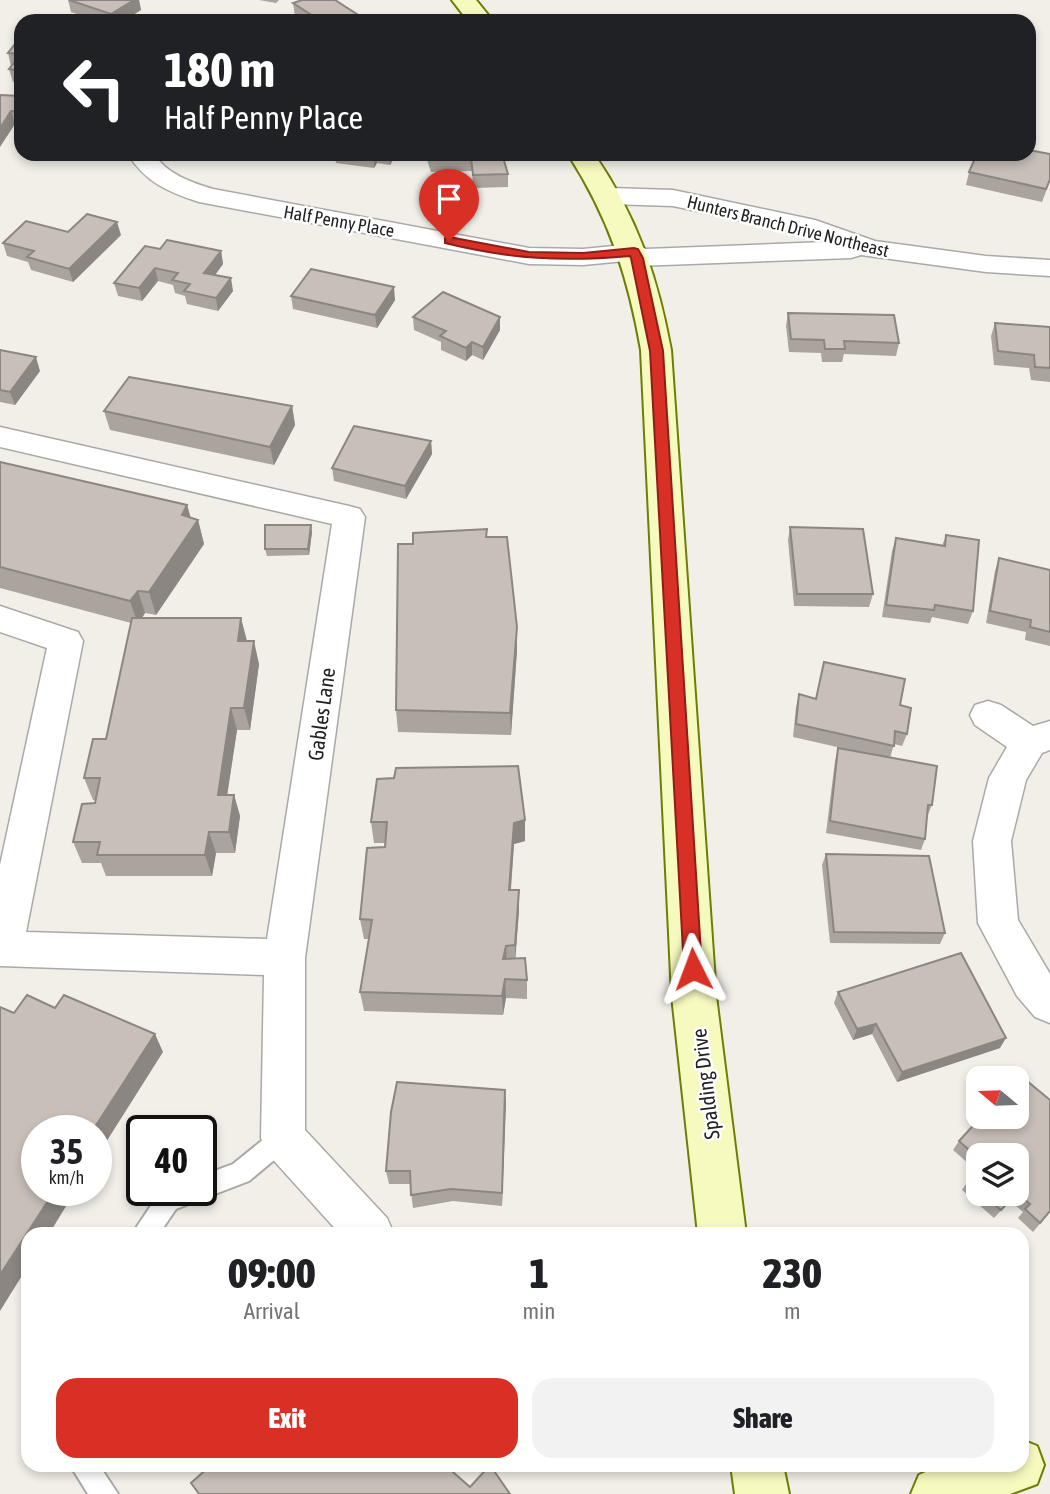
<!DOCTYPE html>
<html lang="en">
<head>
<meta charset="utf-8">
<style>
  :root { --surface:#fff; --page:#f2f2f2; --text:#202124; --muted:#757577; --accent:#d93025 }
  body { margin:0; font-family:"Asap Condensed",sans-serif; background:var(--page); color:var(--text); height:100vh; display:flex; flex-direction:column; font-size:26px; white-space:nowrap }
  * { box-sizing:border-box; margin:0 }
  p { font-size:23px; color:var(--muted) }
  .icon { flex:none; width:38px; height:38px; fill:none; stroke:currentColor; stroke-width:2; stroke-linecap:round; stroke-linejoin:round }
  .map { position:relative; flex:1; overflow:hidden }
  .sheet { position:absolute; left:21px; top:1227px; width:1008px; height:245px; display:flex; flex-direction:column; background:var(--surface); border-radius:21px; box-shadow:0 4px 10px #0003 }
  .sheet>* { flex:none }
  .banner { position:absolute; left:14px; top:14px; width:1022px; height:147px; border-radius:21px; box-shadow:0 4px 10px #0003; background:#202124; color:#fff; overflow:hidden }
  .needle { width:46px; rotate:289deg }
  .buttons { position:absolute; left:966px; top:1066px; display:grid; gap:14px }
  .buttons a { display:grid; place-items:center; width:63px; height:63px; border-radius:14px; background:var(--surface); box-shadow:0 4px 10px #0003; font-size:35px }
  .speed { position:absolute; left:21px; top:1115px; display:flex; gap:14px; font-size:35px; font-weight:700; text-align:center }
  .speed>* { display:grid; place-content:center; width:91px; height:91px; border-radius:50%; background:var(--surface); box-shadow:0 4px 10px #0003; line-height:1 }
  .speed small { font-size:18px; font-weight:400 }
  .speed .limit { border:4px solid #111; border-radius:10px; background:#fff; color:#111 }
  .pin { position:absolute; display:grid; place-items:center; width:60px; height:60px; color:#fff; margin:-72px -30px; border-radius:50% 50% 50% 0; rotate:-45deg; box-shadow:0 0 7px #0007 }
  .pin .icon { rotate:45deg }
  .me { position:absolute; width:77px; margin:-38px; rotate:357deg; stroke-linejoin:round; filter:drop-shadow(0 0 5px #0008) }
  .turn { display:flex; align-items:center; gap:24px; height:147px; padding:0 35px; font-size:32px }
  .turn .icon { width:91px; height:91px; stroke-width:2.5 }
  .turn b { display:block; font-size:49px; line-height:60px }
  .eta { display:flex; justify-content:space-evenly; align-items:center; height:119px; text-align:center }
  .eta b { font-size:42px; font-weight:800; line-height:49px }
  .primary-button { display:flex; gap:14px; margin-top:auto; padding:14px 35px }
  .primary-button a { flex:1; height:80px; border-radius:21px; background:var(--accent); color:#fff; font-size:28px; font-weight:800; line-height:80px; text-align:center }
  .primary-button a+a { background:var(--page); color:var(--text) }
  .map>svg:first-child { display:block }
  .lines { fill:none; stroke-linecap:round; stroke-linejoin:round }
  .lane-casing { stroke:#a9a9a9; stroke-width:4 }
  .street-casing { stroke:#a9a9a9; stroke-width:3 }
  .secondary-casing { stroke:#707d05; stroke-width:4 }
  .lane { fill:#fff; fill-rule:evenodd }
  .street { fill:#fff; fill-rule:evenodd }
  .secondary { fill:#f7fabf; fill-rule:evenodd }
  .wall { fill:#aba49e; fill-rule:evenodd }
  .shaded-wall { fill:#8b8681 }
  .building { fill:#c7bfb8; stroke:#8b8681; stroke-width:2 }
  .route { fill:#d93025; stroke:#8d1f18; stroke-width:2 }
  .labels { text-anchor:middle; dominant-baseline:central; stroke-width:5; stroke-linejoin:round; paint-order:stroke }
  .far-street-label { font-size:18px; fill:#222; stroke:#fff }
  .street-label { font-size:21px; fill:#222; stroke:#fff }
</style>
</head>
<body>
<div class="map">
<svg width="1050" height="1494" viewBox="0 0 1050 1494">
  <rect width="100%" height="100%" fill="#f2efe9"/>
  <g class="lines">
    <defs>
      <g id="lane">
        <path d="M283 1127 291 1130 295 1138 291 1146 249 1181 176 1209 159 1234H132L160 1192 201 1190V1176L233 1164 275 1130Z"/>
        <path d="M70 1465H99L118 1494H88Z"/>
      </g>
      <g id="street">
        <path d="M128 154H154C167 174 190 182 213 189L529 248 583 249 634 244 646 249 826 242 799 233 673 206 610 204 601 202 597 196 601 190 610 188 673 190 815 220 875 241 986 256 1050 260V276L986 272 861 255 851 258 637 266 625 261 583 265 529 264 199 202C168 192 145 182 128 154Z"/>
        <path d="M0 427 349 506 360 509 365 517 305 958V1130L387 1218 394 1234H340L267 1153 261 1138 264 975 0 966V865L47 648 0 632V606L78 632 83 641 26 932 267 939 332 524 0 447Z"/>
        <path d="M988 701 1001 705 1033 726 1050 721V750L1042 753 1026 780 1011 841 1018 920 1050 974V1023L1035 1017 1017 996 978 923 973 841 989 778 1007 747 975 725 970 715 975 705Z"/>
      </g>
      <g id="secondary">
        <path d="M452 0H476L493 21H468Z"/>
        <path d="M568 154H594C637 217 657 275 671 350L716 996 746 1234H698L672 996 641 350C628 276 609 218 568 154Z"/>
        <path d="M1022 1440 1037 1446 1044 1465 1037 1484 1010 1494H911L919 1475 941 1465H1022Z"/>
        <path d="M731 1465H783L789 1494H735Z"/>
      </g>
    </defs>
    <!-- lane casing -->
    <use href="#lane" class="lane-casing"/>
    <!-- street casing -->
    <use href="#street" class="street-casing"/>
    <!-- secondary casing -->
    <use href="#secondary" class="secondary-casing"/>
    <!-- lane -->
    <use href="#lane" class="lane"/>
    <!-- street -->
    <use href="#street" class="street"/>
    <!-- secondary -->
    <use href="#secondary" class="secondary"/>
  </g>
  <!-- wall -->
  <g class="wall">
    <path d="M68 0H139L141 10 123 21H97L71 12Z"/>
    <path d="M259 0H279L276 3Z"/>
    <path d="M293 3 366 20V21H303L295 16Z"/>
    <path d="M21 45V83L13 82 9 69 11 66 8 53Z"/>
    <path d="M0 95 21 96V124H15Z"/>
    <path d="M321 154H396L390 165 377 163 374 168 336 163 335 158 321 155Z"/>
    <path d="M425 154H502L508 174V187L473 188 472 171 431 172Z"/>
    <path d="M884 154H916L914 159Z"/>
    <path d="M992 160 1050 181 1042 202 966 185 969 172Z"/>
    <path d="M68 232 121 235 73 282 31 270 28 262 7 256 3 243Z"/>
    <path d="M160 249 221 251 223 264 215 275 233 291 218 311 187 304 185 296 175 293 173 285 158 281 142 301 118 296 114 283Z"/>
    <path d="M291 296 395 300 377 328 293 309Z"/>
    <path d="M788 313 899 343 896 356 844 354 842 362H822L821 353 789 352 786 326Z"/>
    <path d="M413 317H500V330L483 360 472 355 466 361 441 350V342L414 330Z"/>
    <path d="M995 323 1050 327V382L1031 380 1029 368 994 365 991 336Z"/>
    <path d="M0 350 40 371 15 405 0 402Z"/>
    <path d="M292 406 295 425 274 465 110 430 104 411Z"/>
    <path d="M431 441 432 454 406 499 334 481 332 468Z"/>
    <path d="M0 462 187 505 191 518 198 520 204 544 156 615 145 613 142 618 247 641 259 664 250 730H237L227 795H234L240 816 235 853H216L212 876H106L101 863H82L73 842 95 803 96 800H93L84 778 106 739 131 623 0 588Z"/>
    <path d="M790 527 873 594 869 607 794 606 788 540Z"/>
    <path d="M487 529V537L517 627V650L511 735 398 732 396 710 413 544Z"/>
    <path d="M312 532 309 555 267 556 265 549Z"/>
    <path d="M946 535 973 611 968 624 932 617 930 623 882 617 892 551 896 538 942 546Z"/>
    <path d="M999 558 1050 570V646L1025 640 1026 632 986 623 995 571Z"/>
    <path d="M799 694 816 699 900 705 907 734 902 746 894 744 890 758 932 805 927 817 925 839 921 850 826 833 835 761 838 748 868 754 793 737 796 707Z"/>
    <path d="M377 779 525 841 514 844 511 890 519 910 515 959 527 980V999L506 998 503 1015 364 1011 360 992 369 939H364L360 919 385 847 386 843H374L371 822Z"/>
    <path d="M826 854 945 933 940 944 830 943 822 865Z"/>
    <path d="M838 992 1000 1048 897 1082 872 1034 853 1040 834 1003Z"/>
    <path d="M1021 1076 1050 1100V1212L1033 1232 1018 1218 1023 1212 1010 1201 994 1218 962 1190 968 1181 977 1171 953 1150 959 1141 982 1116H1017V1081ZM978 1155H1017V1194H978Z"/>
    <path d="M505 1090 502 1206 453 1201 413 1208 410 1184H389L386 1171Z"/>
  </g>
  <!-- shaded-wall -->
  <g class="shaded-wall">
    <path d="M134 0H139L141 10 123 21H113L111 14Z"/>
    <path d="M11 111 15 124 0 147V128Z"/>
    <path d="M374 154H376L377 163 374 168Z"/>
    <path d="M389 154H396L390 165Z"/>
    <path d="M117 222 121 235 73 282 69 269Z"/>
    <path d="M221 251 223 264 207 286 204 273Z"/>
    <path d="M155 268 158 281 142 301 139 288Z"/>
    <path d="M231 278 233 291 218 311 216 298Z"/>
    <path d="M394 287 395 300 377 328 375 315Z"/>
    <path d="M500 317V330L483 360V347Z"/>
    <path d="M472 342V355L466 361V348Z"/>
    <path d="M36 357 40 371 15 405 10 392Z"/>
    <path d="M292 406 295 425 274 465 270 447Z"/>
    <path d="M431 441 432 454 406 499 405 486Z"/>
    <path d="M187 505 193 528 198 520 204 544 156 615 149 592Z"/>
    <path d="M311 525 312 532 309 555 308 549Z"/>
    <path d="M138 591 145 613 138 624 130 601Z"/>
    <path d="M241 618 247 641 243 664 238 641Z"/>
    <path d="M517 627V650L511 735 510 713Z"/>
    <path d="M254 641 259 664 250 730 244 708Z"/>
    <path d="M231 708 237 730 224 816 218 795Z"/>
    <path d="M234 795 240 816 235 853 229 832Z"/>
    <path d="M525 820V841L514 844 509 910V890L514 823Z"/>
    <path d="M209 832 216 853 212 876 205 855Z"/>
    <path d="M519 890V910L515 964V945Z"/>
    <path d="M506 946 507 965 503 959Z"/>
    <path d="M505 979 506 998 503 1015 502 996Z"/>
    <path d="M876 1024 872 1034 853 1040 857 1029Z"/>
    <path d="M155 1034 163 1052 96 1158V1130H93Z"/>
    <path d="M1006 1038 1000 1048 897 1082 902 1072Z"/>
    <path d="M505 1090 506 1104 502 1206V1193Z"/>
    <path d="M55 1190H76L49 1234H28V1266L0 1311V1275Z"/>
  </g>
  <!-- building -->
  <g class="building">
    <path d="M69 0H134L111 14Z"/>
    <path d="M302 0H335L366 20 363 21H321L293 3Z"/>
    <path d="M50 19 73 21H49Z"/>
    <path d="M15 44 21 45V71L9 69 21 54 8 53Z"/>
    <path d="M0 95 21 96V112L11 111 0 128Z"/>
    <path d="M1029 150 1050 154V179L1046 189 969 172 976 156 992 160 994 155 1018 160 1020 154H1029Z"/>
    <path d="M429 154H502L508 174 473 175 471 158 431 159Z"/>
    <path d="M87 214 117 222 69 269 27 257 34 251 3 243 26 221 68 232Z"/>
    <path d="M167 240 221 251 204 273 231 278 216 298 184 291 190 284 172 280 178 273 155 268 139 288 114 283 145 246 160 249Z"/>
    <path d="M311 269 394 287 375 315 291 296Z"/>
    <path d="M443 292 500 317 483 347 472 342 466 348 440 336 446 331 413 317Z"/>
    <path d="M788 313 894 315 899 343 844 341 845 349H825L824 340 791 339Z"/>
    <path d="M995 323 1050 327V368L1035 367 1034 355 998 351Z"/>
    <path d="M0 350 36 357 10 392 0 390Z"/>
    <path d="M129 377 292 406 270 447 104 411Z"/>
    <path d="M354 426 431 441 405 486 332 468Z"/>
    <path d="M0 462 187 505 182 515 198 520 149 592 138 591 130 601 0 567Z"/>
    <path d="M265 525H311L308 549H265Z"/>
    <path d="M790 527 863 529 873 594H797Z"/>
    <path d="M487 529 486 537H507L517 627 510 713 396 710 398 544H413V533Z"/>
    <path d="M946 535 979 540 973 611 935 605 934 610 886 605 896 538 945 546Z"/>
    <path d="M999 558 1050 570V632L1030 627 1031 620 990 611Z"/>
    <path d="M132 618H241L238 641H254L244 708H231L218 795H234L229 832H209L205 855H97L100 842H73L82 804 95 803 100 778H84L93 739H106Z"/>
    <path d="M824 662 905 679 900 705 911 708 907 734 895 731 894 746 796 724 799 694 816 699Z"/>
    <path d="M838 748 937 766 932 805H928L925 839 830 821Z"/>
    <path d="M518 766 525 820 514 823 509 890H519L515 945 506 946 503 959 525 958 527 980 505 979 502 996 360 992 372 920 360 919 367 848 385 847 387 822H371L377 779 394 778 396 768Z"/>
    <path d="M826 854 929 856 945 933 834 932Z"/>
    <path d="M961 953 1006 1038 902 1072 876 1024 857 1029 838 992Z"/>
    <path d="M27 995 55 1008 64 995 155 1034 93 1130H37V1190H55L0 1275V1007L14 1013Z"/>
    <path d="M1021 1076 1050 1100V1211L1040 1223 1025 1209 1030 1204 1017 1193V1155H978V1158L959 1141 982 1116H1017V1081Z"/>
    <path d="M397 1082 505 1090 502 1193 451 1189 411 1195 410 1171H386L391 1112Z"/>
    <path d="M978 1170V1190L968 1181Z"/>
    <path d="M982 1194H1016L1001 1210Z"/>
    <path d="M211 1465H445L470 1487 490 1465 510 1494H199L191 1483Z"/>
  </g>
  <!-- route -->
  <path class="route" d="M449 237 529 252 583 253 634 248 638 249 643 258 663 351 702 969 699 975 693 977 687 975 684 969 650 351 631 258 630 256C563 262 510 259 445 243V238Z"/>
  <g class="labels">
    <!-- far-street labels -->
    <g class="far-street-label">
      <text transform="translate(339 221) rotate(10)">Half Penny Place</text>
      <text transform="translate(788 226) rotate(14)">Hunters Branch Drive Northeast</text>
    </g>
    <!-- street labels -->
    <g class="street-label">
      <text transform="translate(321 714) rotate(-82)">Gables Lane</text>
      <text transform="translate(705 1084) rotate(-97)">Spalding Drive</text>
    </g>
  </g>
</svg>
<div class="buttons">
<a><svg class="needle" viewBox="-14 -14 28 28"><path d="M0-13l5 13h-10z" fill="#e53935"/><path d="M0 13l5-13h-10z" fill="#757577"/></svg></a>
<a><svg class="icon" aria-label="layers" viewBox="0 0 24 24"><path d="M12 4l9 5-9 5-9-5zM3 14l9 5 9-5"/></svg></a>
</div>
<div class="speed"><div>35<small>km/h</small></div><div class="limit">40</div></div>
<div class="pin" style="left:449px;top:241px;background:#d93025"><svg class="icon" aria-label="arrive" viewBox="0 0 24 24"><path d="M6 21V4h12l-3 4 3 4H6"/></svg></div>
<svg class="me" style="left:693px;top:969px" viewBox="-20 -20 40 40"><path d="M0-17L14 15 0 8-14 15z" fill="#d93025" stroke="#fff" stroke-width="4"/></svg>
<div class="banner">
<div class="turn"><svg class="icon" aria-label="left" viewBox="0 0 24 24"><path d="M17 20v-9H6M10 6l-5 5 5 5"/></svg><div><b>180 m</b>Half Penny Place</div></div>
</div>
<section class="sheet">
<div class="eta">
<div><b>09:00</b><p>Arrival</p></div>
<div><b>1</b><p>min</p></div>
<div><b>230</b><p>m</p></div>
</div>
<div class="primary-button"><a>Exit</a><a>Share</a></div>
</section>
</div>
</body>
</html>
